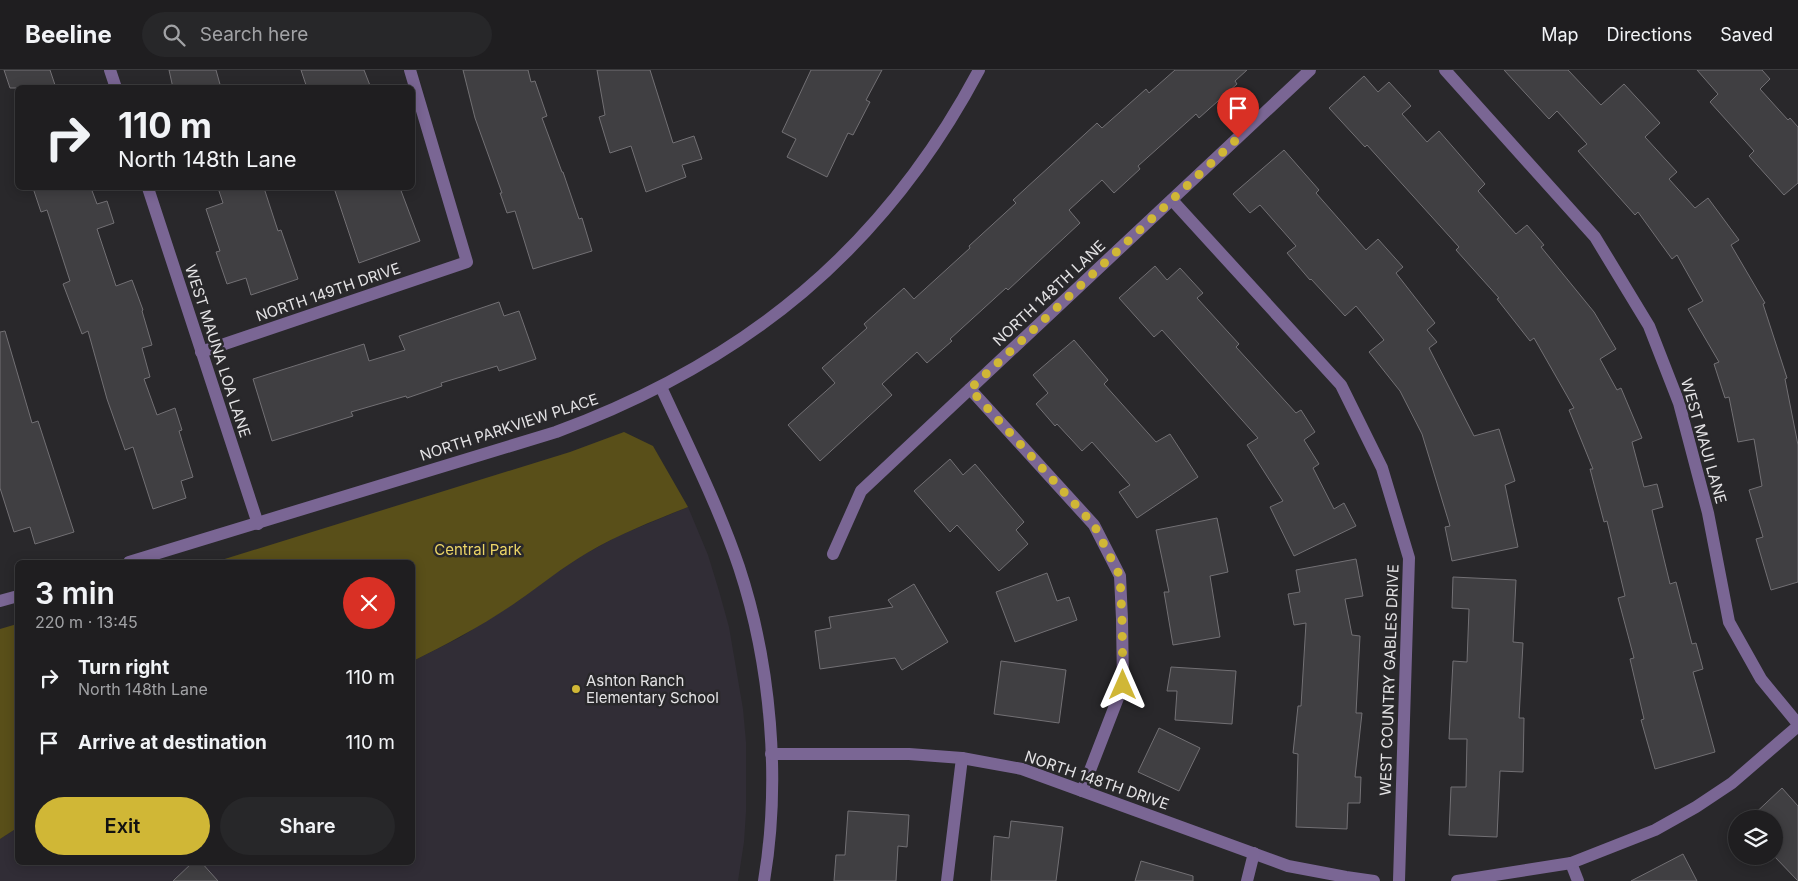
<!DOCTYPE html>
<html lang="en">
<head>
<meta charset="utf-8">
<style>
  :root { --surface:#1f1e20; --page:#272729; --text:#f1f3f6; --muted:#a1a2a5; --line:#3c3c3e; --accent:#d0b736 }
  body { margin:0; font-family:Inter,sans-serif; background:var(--page); color:var(--text); height:100vh; display:flex; flex-direction:column; font-size:19px; white-space:nowrap }
  * { box-sizing:border-box; margin:0 }
  p { font-size:16px; color:var(--muted) }
  .icon { flex:none; width:28px; height:28px; fill:none; stroke:currentColor; stroke-width:2; stroke-linecap:round; stroke-linejoin:round }
  .map { position:relative; flex:1; overflow:hidden }
  .details { position:absolute; left:15px; top:490px; width:400px; height:305px; display:flex; flex-direction:column; background:var(--surface); border-radius:8px; box-shadow:0 2px 12px #0003,0 0 0 1px var(--line) }
  .details>* { flex:none }
  .top-card { position:absolute; left:15px; top:15px; width:400px; height:105px; border-radius:8px; box-shadow:0 2px 12px #0003,0 0 0 1px var(--line); background:#1f1e20; color:var(--text); overflow:hidden }
  .fabs { position:absolute; left:1728px; top:740px; display:grid; gap:10px }
  .fabs a { display:grid; place-items:center; width:55px; height:55px; border-radius:50%; background:var(--surface); box-shadow:0 2px 12px #0003,0 0 0 1px var(--line); font-size:25px }
  .pin { position:absolute; display:grid; place-items:center; width:42px; height:42px; color:#fff; margin:-51px -21px; border-radius:50% 50% 50% 0; rotate:-45deg; box-shadow:0 0 5px #0007 }
  .pin .icon { rotate:45deg }
  .me { position:absolute; width:55px; margin:-28px; rotate:0deg; stroke-linejoin:round; filter:drop-shadow(0 0 4px #0008) }
  .turn { display:flex; align-items:center; gap:18px; height:105px; padding:0 20px; font-size:22px }
  .turn .icon { width:65px; height:65px; stroke-width:2.5 }
  .turn b { display:block; font-size:35px; line-height:42px }
  .round { display:grid; place-items:center; flex:none; width:52px; height:52px; border-radius:26px; background:var(--page) }
  .headline { display:flex; align-items:center; justify-content:space-between; height:85px; padding:0 20px }
  h1 { font-size:30px; font-weight:600; line-height:38px }
  .action { display:flex; gap:10px; margin-top:auto; padding:10px 20px }
  .action a { flex:1; height:58px; border-radius:30px; background:var(--accent); color:#111; font-size:20px; font-weight:600; line-height:58px; text-align:center }
  .action a+a { background:var(--page); color:var(--text) }
  ul { padding:0; list-style:none }
  li { display:flex; align-items:center; gap:15px; height:65px; padding:0 20px }
  li div { flex:1 }
  li b { display:block; font-size:19px }
  li em { font-style:normal }
  header { display:flex; align-items:center; gap:30px; box-sizing:border-box; height:70px; padding:0 25px; background:var(--surface); border-bottom:1px solid var(--line) }
  header strong { font-size:24px }
  nav { display:flex; gap:28px; margin-inline-start:auto; font-size:18px }
  .search { width:350px; height:45px; background:var(--page); display:flex; align-items:center; gap:12px; box-sizing:border-box; padding:0 18px; border-radius:28px; color:var(--muted); font-size:19px }
  .map>svg:first-child { display:block }
  .built { fill:#312d36 }
  .green { fill:#594f19 }
  .building { fill:#403f42; stroke:#727074 }
  .lines { fill:none; stroke-linecap:round; stroke-linejoin:round }
  .minor { stroke:#7a6694; stroke-width:12 }
  .route { stroke:#d0b736; stroke-width:9; stroke-dasharray:0 16.2 }
  .poi-dot { fill:#d0b736; stroke:#29282b; stroke-width:2 }
  .labels { text-anchor:middle; dominant-baseline:central; stroke-width:5; stroke-linejoin:round; paint-order:stroke }
  .street-label { font-size:15px; fill:#e4e3e5; stroke:#29282b }
  .park-label { font-size:15px; fill:#ecd567; stroke:#29282b }
  .poi-label { font-size:15px; fill:#e4e3e5; stroke:#29282b; text-anchor:start }
</style>
</head>
<body>
<header>
<strong>Beeline</strong>
<div class="search"><svg class="icon" aria-label="search" viewBox="0 0 24 24"><circle cx="10" cy="10" r="6"/><path d="M15 15l6 6"/></svg>Search here</div>
<nav><a>Map</a><a>Directions</a><a>Saved</a></nav>
</header>
<div class="map">
<svg width="1798" height="811" viewBox="0 0 1798 811">
  <rect width="100%" height="100%" fill="#29282b"/>
  <!-- built -->
  <path class="built" d="M688 437 708 485 719 521 729 557 743 639 746 672V742L744 772 738 811H0V769L17 758 18 792H412L413 591 459 568 518 531 554 504 585 484 618 466Z"/>
  <!-- green -->
  <g class="green">
    <path d="M624 362 653 376 688 437C653 451 619 464 587 483 563 497 541 515 518 531 485 554 449 573 413 591L412 492H215L570 382Z"/>
    <path d="M17 554V758L0 769V559Z"/>
  </g>
  <!-- building -->
  <g class="building">
    <path d="M4 0H50L56 18H10Z"/>
    <path d="M169 0H216L221 18H173Z"/>
    <path d="M301 0H364L371 18H307Z"/>
    <path d="M463 0H528L531 12 535 11 547 46 542 48 562 102H563L579 149 582 148 592 181 533 199 515 141 507 143 500 123H502L475 48Z"/>
    <path d="M597 0H650L673 73 694 66 702 89 682 95 686 107 646 122 631 76 610 83 599 47 605 45Z"/>
    <path d="M811 0H882L866 30 870 32 853 65 848 63 827 107 787 87 796 69 782 62Z"/>
    <path d="M1175 0H1247L1235 11 1237 14 1199 48 1196 44 1138 96 1140 99 1114 123 1102 110 1069 140 1080 153 1008 220 1006 218 950 269 952 271 927 293 917 282 882 314 892 325 820 391 788 355 835 313 822 298 867 258 864 254 904 218 914 229 970 178 969 176 1016 133 1013 130 1097 53 1102 58 1146 19 1149 23Z"/>
    <path d="M1504 0H1568L1601 35 1624 14 1660 53 1645 67 1677 102 1669 109 1695 138 1708 128 1739 170 1731 175 1765 233 1763 234 1787 308 1785 309 1798 375V512L1771 520 1756 469 1763 467 1749 420 1762 416 1754 369 1738 372 1729 327 1725 328 1714 294 1719 292 1688 239 1703 231 1677 185 1672 189 1638 142 1635 145 1578 81 1587 74 1557 41 1549 49Z"/>
    <path d="M1697 0H1762L1770 9 1760 19 1788 50 1790 48 1798 57V113L1784 125 1749 86 1754 81 1710 32 1718 24Z"/>
    <path d="M1364 6 1378 22 1389 12 1411 36 1402 44 1427 72 1439 61 1485 114 1478 121 1516 164 1527 155 1544 175 1541 177 1594 242 1616 279 1600 289 1617 320 1621 318 1642 368 1632 372 1644 417 1657 414 1663 437 1652 440 1670 514 1676 512 1692 574 1696 573 1703 599 1693 602 1715 682 1655 699 1641 650 1644 649 1630 589 1634 588 1618 528 1625 526 1607 451 1604 452 1590 399H1593L1569 340 1574 338 1534 268 1530 271 1497 229 1499 228 1456 180 1459 177 1367 75 1365 77 1329 38Z"/>
    <path d="M1284 80 1319 120 1316 123 1366 180 1378 169 1403 197 1396 203 1435 253 1427 260 1437 272 1429 278 1474 366 1499 359 1515 411 1505 415 1518 477 1452 491 1445 457 1450 456 1422 364 1400 321 1369 282 1384 270 1356 236 1345 246 1311 209 1310 210 1287 183 1296 176 1260 135 1250 143 1233 124Z"/>
    <path d="M33 118H91L97 134 107 131 114 153 97 159 116 216 132 210 143 240 142 241 152 275 142 278 150 307 144 309 157 345 175 338 182 360 179 361 193 407 181 411 186 428 153 439 133 377 125 380 107 329 88 261 82 264 63 214 70 211 47 140 41 142Z"/>
    <path d="M218 118H264L278 161 281 160 298 209 251 225 246 208 227 214 216 182 220 181 206 139 223 133Z"/>
    <path d="M334 118H400L420 171 359 193Z"/>
    <path d="M1155 196 1167 210 1180 198 1203 223 1197 228 1239 274 1236 277 1296 343 1301 340 1315 362 1304 370 1319 394 1313 398 1334 439 1344 433 1356 456 1294 486 1270 437 1283 431 1247 375 1258 368 1162 260 1154 267 1119 228Z"/>
    <path d="M499 232 504 246 519 241 536 289 499 301 497 296 441 313 442 316 407 328 406 326 351 342 353 346 272 371 253 309 364 274 369 291 405 280 399 266Z"/>
    <path d="M5 261 32 353 38 351 74 462 35 474 30 457 14 462 0 418V262Z"/>
    <path d="M1074 270 1108 310 1104 314 1156 372 1170 364 1198 407 1137 448 1119 422 1130 415 1092 372 1082 381 1057 354 1055 356 1036 334 1048 323 1033 305Z"/>
    <path d="M950 389 963 405 975 394 1024 452 1016 460 1028 474 999 501 957 455 950 462 914 421Z"/>
    <path d="M1217 448 1228 502 1210 506 1220 567 1173 575 1164 522H1169L1156 460Z"/>
    <path d="M1356 489 1363 526 1345 529 1352 565 1360 566 1356 643H1362L1355 707H1361L1360 733H1348L1347 759 1296 757 1298 684 1293 683 1298 636H1301L1306 553 1294 555 1288 524 1300 522 1296 500Z"/>
    <path d="M1047 503 1057 531 1069 527 1077 550 1015 572 996 522Z"/>
    <path d="M1453 507 1516 510 1513 572 1523 573 1519 648H1524L1523 702 1500 701 1497 767 1449 765 1451 717H1466L1467 669H1449L1453 591 1467 592 1469 539 1452 538Z"/>
    <path d="M914 514 948 572 902 600 895 588 820 599 815 561 831 558 829 547 893 537 888 530Z"/>
    <path d="M1001 591 1066 600 1059 653 994 644Z"/>
    <path d="M1171 597 1236 601 1232 654 1175 650 1177 621H1167Z"/>
    <path d="M1159 658 1200 678 1179 721 1138 702Z"/>
    <path d="M1782 718 1798 736V811L1774 786V749H1749Z"/>
    <path d="M848 741 909 745 907 777 898 776 896 811H834L836 785H845Z"/>
    <path d="M1011 751 1063 757 1056 811H991L994 766 1009 768Z"/>
    <path d="M1683 784 1697 811H1631Z"/>
    <path d="M1141 791 1193 806V811H1135Z"/>
    <path d="M193 792H201L218 811H173Z"/>
  </g>
  <g class="lines">
    <!-- minor -->
    <g class="minor">
      <path d="M110 0 116 18"/>
      <path d="M1445 0 1595 167 1649 256 1679 333 1708 443 1729 552 1761 609 1798 654"/>
      <path d="M148 118 258 454"/>
      <path d="M1172 130 1341 315 1382 398 1409 488 1399 811"/>
      <path d="M201 282 467 192 410 0"/>
      <path d="M661 317C688 376 718 435 739 497 771 594 781 710 764 811"/>
      <path d="M970 319 1094 455 1120 506 1122 549 1123 615 1082 721"/>
      <path d="M833 484 861 421 1310 0"/>
      <path d="M129 492 556 362C746 292 884 179 979 0"/>
      <path d="M0 531 18 526"/>
      <path d="M771 684H909L962 688 1022 699 1288 796 1346 807 1374 811"/>
      <path d="M1571 793 1578 811"/>
      <path d="M947 811 962 688"/>
      <path d="M1247 811 1254 783"/>
      <path d="M1457 811 1571 793 1655 760 1696 737 1732 713 1798 656"/>
    </g>
  </g>
  <g class="lines">
    <!-- route -->
    <path class="route" d="M1123 615 1122 549 1120 506 1094 455 970 319 1238 68"/>
  </g>
  <!-- markers -->
  <circle class="poi-dot" cx="576" cy="619" r="5"/>
  <g class="labels">
    <!-- street labels -->
    <g class="street-label">
      <text transform="translate(328 222) rotate(-19)">NORTH 149TH DRIVE</text>
      <text transform="translate(1049 223) rotate(-43)">NORTH 148TH LANE</text>
      <text transform="translate(218 281) rotate(72)">WEST MAUNA LOA LANE</text>
      <text transform="translate(509 357) rotate(-18)">NORTH PARKVIEW PLACE</text>
      <text transform="translate(1704 371) rotate(74)">WEST MAUI LANE</text>
      <text transform="translate(1389 610) rotate(-88)">WEST COUNTRY GABLES DRIVE</text>
      <text transform="translate(1097 710) rotate(19)">NORTH 148TH DRIVE</text>
    </g>
    <!-- park labels -->
    <g class="park-label">
      <text x="478" y="479">Central Park</text>
    </g>
    <!-- poi labels -->
    <g class="poi-label">
      <text x="586" y="610">Ashton Ranch<tspan x="586" dy="17">Elementary School</tspan></text>
    </g>
  </g>
</svg>
<div class="fabs">
<a><svg class="icon" aria-label="layers" viewBox="0 0 24 24"><path d="M12 4l9 5-9 5-9-5zM3 14l9 5 9-5"/></svg></a>
</div>
<div class="pin" style="left:1238px;top:68px;background:#d93025"><svg class="icon" aria-label="arrive" viewBox="0 0 24 24"><path d="M6 21V4h12l-3 4 3 4H6"/></svg></div>
<svg class="me" style="left:1123px;top:615px" viewBox="-20 -20 40 40"><path d="M0-17L14 15 0 8-14 15z" fill="#d0b736" stroke="#fff" stroke-width="4"/></svg>
<div class="top-card">
<div class="turn"><svg class="icon" aria-label="right" viewBox="0 0 24 24"><path d="M7 20v-9h11M14 6l5 5-5 5"/></svg><div><b>110 m</b>North 148th Lane</div></div>
</div>
<section class="details">
<div class="headline"><div><h1>3 min</h1><p>220 m · 13:45</p></div><a class="round" style="background:#d93025;color:#fff"><svg class="icon" aria-label="close" viewBox="0 0 24 24"><path d="M6 6l12 12M18 6L6 18"/></svg></a></div>
<ul>
<li><svg class="icon" aria-label="right" viewBox="0 0 24 24"><path d="M7 20v-9h11M14 6l5 5-5 5"/></svg><div><b>Turn right</b><p>North 148th Lane</p></div><em>110 m</em></li>
<li><svg class="icon" aria-label="arrive" viewBox="0 0 24 24"><path d="M6 21V4h12l-3 4 3 4H6"/></svg><div><b>Arrive at destination</b></div><em>110 m</em></li>
</ul>
<div class="action"><a>Exit</a><a>Share</a></div>
</section>
</div>
</body>
</html>
